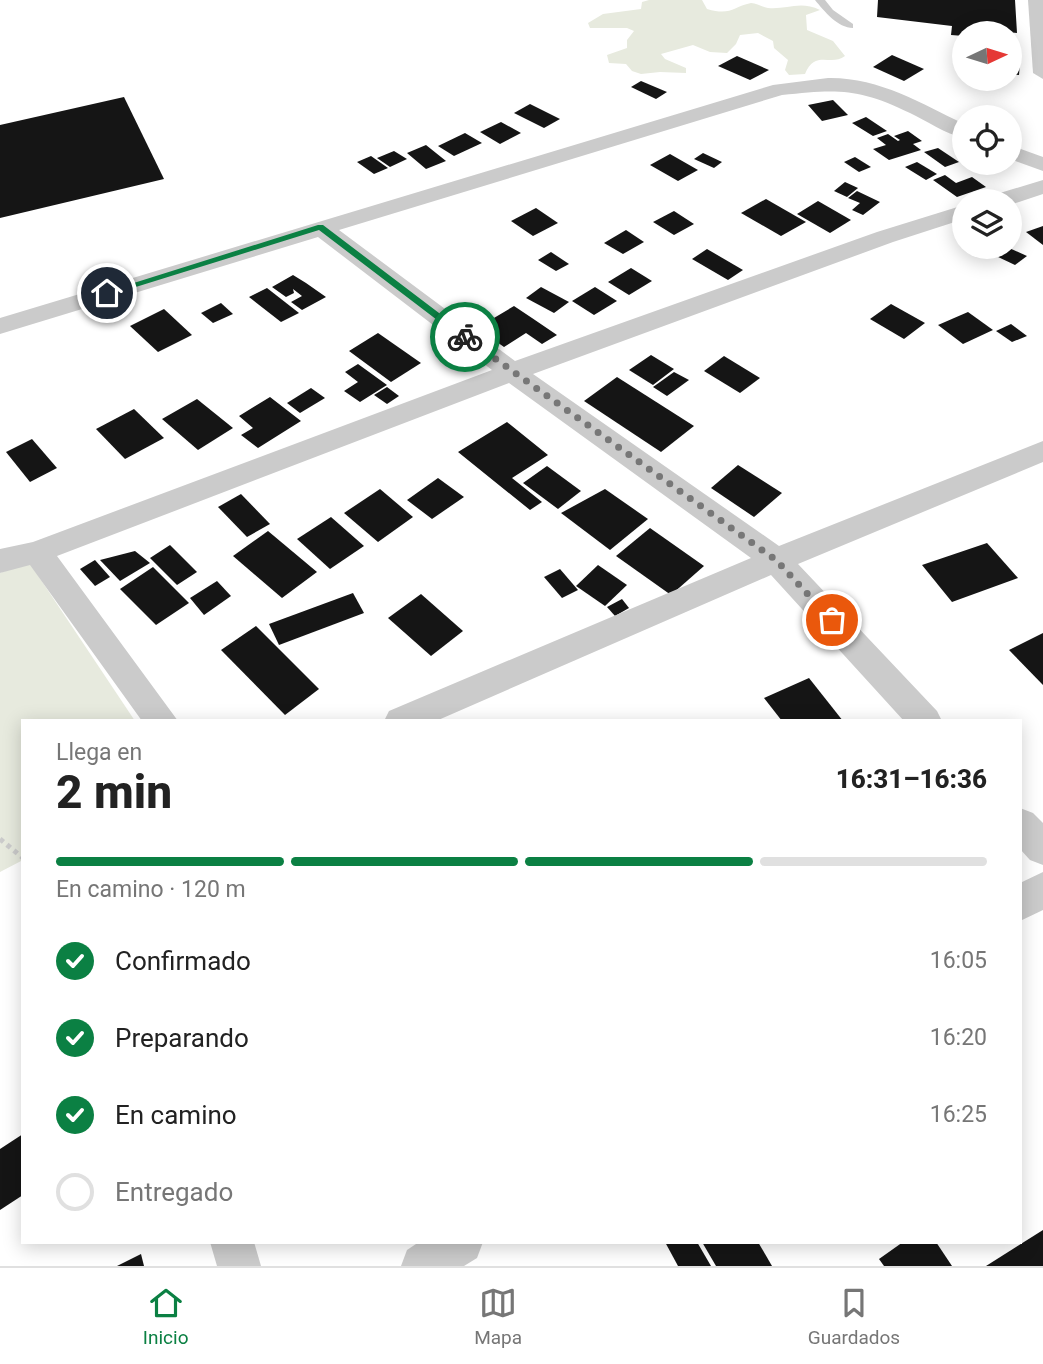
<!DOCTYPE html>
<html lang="es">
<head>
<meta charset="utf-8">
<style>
  body { margin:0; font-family:Roboto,sans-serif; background:#f6f6f6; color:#222; height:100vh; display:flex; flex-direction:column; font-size:26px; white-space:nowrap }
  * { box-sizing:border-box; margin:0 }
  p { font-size:23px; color:#767676 }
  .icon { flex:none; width:38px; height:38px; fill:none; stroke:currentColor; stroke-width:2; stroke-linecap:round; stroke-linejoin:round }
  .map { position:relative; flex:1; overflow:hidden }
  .side { position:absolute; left:21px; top:719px; width:1001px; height:525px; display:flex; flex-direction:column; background:#fff; border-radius:0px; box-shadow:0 4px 18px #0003 }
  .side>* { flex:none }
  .needle { width:46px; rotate:86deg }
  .controls { position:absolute; left:952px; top:21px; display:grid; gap:14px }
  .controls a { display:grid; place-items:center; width:70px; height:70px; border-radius:50%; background:#fff; box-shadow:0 4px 18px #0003; font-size:35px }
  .pin { position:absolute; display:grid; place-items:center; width:60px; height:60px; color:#fff; margin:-30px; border:4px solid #fff; border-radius:50%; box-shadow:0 2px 7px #0007 }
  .courier { position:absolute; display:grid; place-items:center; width:70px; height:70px; margin:-35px; border:5px solid #0b8043; border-radius:50%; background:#fff; color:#222; box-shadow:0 2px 9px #0007 }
  .overview em { font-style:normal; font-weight:800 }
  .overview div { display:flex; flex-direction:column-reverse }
  .overview { display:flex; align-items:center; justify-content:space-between; height:119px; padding:0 35px }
  h1 { font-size:46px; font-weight:800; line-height:52px }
  .bar { display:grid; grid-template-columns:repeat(4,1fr); gap:10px 7px; align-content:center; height:84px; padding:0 35px }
  .bar i { height:9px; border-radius:5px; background:#e0e0e0 }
  .bar .active { background:#0b8043 }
  .bar p { grid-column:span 4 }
  ol { padding:0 35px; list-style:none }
  li { display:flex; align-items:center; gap:21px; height:77px }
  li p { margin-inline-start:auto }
  li .icon { padding:7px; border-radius:50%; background:#0b8043; color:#fff; stroke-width:4 }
  li:last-child { color:#767676 }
  li i { width:38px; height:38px; border:4px solid #e0e0e0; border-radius:50% }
  .tab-bar { display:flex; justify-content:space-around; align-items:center; height:98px; border-top:2px solid #e0e0e0; background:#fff; font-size:19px; color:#767676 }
  .tab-bar a { display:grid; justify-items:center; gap:4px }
  .tab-bar .active { color:#0b8043 }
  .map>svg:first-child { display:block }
</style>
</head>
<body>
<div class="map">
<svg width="1043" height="1266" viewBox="0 0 1043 1266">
  <rect width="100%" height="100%" fill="#fff"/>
  <!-- green -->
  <g fill="#e7eade">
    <path d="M649,0H702L707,9C731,16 732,7 751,3C757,3 762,7 768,8C786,10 800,0 820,10L806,15L807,30L833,41L845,56C831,67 815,49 805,74L789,75L785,70L788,60L774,48L773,41L758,33L740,35L736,44L727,53L710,52L693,45L661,54L665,59L686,68V73L660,72L641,74L632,71L626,64L609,63L607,55L627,48V40L634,31L627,28H590L588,23L603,14L641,9L642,2Z"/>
    <polygon points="29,562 135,721 23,721 23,860 0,872 0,573"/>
  </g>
  <!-- building -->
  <g fill="#151515">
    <polygon points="878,0 1015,0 1017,33 979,29 978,33 964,33 964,36 951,35 952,26 877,17"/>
    <polygon points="892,55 924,69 904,81 873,67"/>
    <polygon points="1010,55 1017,56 1016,62 1020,62 1019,75 1010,74"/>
    <polygon points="737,56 769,70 750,80 718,66"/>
    <polygon points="641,81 667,92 656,99 631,87"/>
    <polygon points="124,97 164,179 0,218 0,125"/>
    <polygon points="833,100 848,115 822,121 808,105"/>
    <polygon points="530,104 560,119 544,128 514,113"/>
    <polygon points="866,117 887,131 873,136 852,123"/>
    <polygon points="501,122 521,133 500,144 480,132"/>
    <polygon points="908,131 922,141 913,144 921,150 889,160 873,149 886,145 877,138 888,134 898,141 900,140 894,136"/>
    <polygon points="465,133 482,143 454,156 438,146"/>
    <polygon points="426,145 446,161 426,169 407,153"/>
    <polygon points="938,148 959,162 945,167 924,152"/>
    <polygon points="394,151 407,159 390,167 377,158"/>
    <polygon points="703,153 722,162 714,168 694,159"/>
    <polygon points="670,154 698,170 678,181 650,165"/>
    <polygon points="371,156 388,168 374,174 357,162"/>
    <polygon points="855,157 871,167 859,172 844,162"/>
    <polygon points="917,162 937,174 926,180 905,167"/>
    <polygon points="945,175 956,183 972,177 986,187 957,197 933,180"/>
    <polygon points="845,182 858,188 847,197 834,191"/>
    <polygon points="857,191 880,202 863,215 852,210 860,203 848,198"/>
    <polygon points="766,199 806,222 781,236 741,213"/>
    <polygon points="818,201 851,220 830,233 797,214"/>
    <polygon points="536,208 558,223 533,236 511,221"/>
    <polygon points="674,211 694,224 674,235 653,222"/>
    <polygon points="1043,226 1043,245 1026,232"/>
    <polygon points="626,230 644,242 623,254 604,243"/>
    <polygon points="977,247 1007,247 1027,256 1015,265"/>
    <polygon points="707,249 743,270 728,280 692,259"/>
    <polygon points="551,252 569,264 556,271 538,260"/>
    <polygon points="631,268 652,281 629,295 608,282"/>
    <polygon points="293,275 306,283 326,297 302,310 291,302 302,296 293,289 294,293 286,297 272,287"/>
    <polygon points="541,287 569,302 554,313 526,298"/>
    <polygon points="595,287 617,301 594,315 572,301"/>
    <polygon points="267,288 299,313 281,322 249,297"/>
    <polygon points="221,303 233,314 213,323 201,313"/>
    <polygon points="891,304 925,323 904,339 870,319"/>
    <polygon points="514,306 532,318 557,335 542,344 526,333 504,347 477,328"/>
    <polygon points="164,309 192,335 158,352 130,326"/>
    <polygon points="968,312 993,330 963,344 938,325"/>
    <polygon points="1011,324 1027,336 1012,342 996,331"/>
    <polygon points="378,333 421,363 391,382 349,351"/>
    <polygon points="651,355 674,369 653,385 629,370"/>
    <polygon points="724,356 760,378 740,393 704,371"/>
    <polygon points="358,364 387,385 360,402 344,391 358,382 345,372"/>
    <polygon points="674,372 689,380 667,396 653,387"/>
    <polygon points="617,377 694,426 661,452 584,401"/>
    <polygon points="387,387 399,396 387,404 374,395"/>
    <polygon points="311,388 325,398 300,413 287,403"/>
    <polygon points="270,397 301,421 258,448 241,435 253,428 239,416"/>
    <polygon points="197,399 233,428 198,450 162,419"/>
    <polygon points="134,409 164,438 125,459 96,429"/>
    <polygon points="507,422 548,455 512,478 542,502 530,510 458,452"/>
    <polygon points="32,439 57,468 30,482 6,452"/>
    <polygon points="738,465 782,493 754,517 711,488"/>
    <polygon points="547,466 581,491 558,509 523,483"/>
    <polygon points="438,478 464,497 432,519 407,500"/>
    <polygon points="380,489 413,517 378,542 344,513"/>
    <polygon points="605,489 648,519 610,550 561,513"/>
    <polygon points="241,494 270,524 247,537 218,507"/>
    <polygon points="331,517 364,546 330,569 297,539"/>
    <polygon points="650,528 704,566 671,595 616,556"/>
    <polygon points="268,531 317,572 282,598 233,556"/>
    <polygon points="987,543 1018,578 952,602 922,565"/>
    <polygon points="170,545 197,572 177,585 150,558"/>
    <polygon points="135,551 150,563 120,581 100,560"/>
    <polygon points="95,560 110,577 95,586 80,569"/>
    <polygon points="598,565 627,585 605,606 576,586"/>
    <polygon points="153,567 189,603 156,625 120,589"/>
    <polygon points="560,569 578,590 562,598 544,577"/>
    <polygon points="217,581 231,596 204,615 190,598"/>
    <polygon points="353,593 364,613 279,645 269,624"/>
    <polygon points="421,594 463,631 431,656 388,618"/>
    <polygon points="622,599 629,608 615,616 607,607"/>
    <polygon points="256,626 319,689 285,715 221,650"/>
    <polygon points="1043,633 1043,685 1009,650"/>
    <polygon points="809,678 843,721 782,721 764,698"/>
    <polygon points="23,1134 23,1195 0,1210 0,1149"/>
    <polygon points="1043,1230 1043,1266 986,1266"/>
    <polygon points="665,1242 697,1242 711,1266 678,1266"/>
    <polygon points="702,1242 758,1242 772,1266 716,1266"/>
    <polygon points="903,1242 936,1242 952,1266 884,1266 879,1259"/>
    <polygon points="141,1254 144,1266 117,1266"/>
  </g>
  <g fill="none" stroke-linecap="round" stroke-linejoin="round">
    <!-- path -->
    <polyline stroke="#cbcbcb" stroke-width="5" stroke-dasharray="4.5 4.5" stroke-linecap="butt" points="0,839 23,858"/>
    <!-- service -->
    <path fill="#cbcbcb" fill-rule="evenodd" d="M815,0H825L833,10L853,24V28C838,28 824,11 815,0Z"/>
    <!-- minor -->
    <g fill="#cbcbcb" fill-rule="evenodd">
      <polygon points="1028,0 1043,0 1043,79 1033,73"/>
      <path d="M828,78C878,77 921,103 964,124V138C945,134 927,121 910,113C859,88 837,89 782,95L339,230L515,361L877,232L964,205V219L893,242L533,374L779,546L1043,441V462L798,564L937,711L942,721H904L771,575L436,721H384L389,711L751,558L509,383L57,556L178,721H142L30,565L0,573V549L33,542L492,370L318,237L0,334V318L773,85Z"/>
      <polygon points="1010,145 1043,157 1043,171 1010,159"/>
      <polygon points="1043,180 1043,194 1010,205 1010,201 987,201 990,196"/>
      <polygon points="1020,808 1033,813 1043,823 1043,865 1030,860 1020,849"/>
      <polygon points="1043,872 1043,910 1020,921 1020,883"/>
      <polygon points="210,1242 254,1242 261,1266 217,1266"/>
      <polygon points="419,1242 483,1242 477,1258 464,1266 401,1266 407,1250"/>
    </g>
  </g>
  <!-- route -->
  <polygon fill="#0b8043" points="318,225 323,225 468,335 468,339 462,339 319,230 110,295 102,293"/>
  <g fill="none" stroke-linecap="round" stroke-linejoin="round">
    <!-- done -->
    <polyline stroke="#777" stroke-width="7" stroke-dasharray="0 12.6" points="465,337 776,560 832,620"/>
  </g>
</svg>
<div class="controls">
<a><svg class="needle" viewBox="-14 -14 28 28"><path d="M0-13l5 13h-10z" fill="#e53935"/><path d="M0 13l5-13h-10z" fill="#767676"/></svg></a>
<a><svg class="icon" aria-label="locate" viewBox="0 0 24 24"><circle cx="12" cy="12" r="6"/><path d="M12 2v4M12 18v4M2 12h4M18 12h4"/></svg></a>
<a><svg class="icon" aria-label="layers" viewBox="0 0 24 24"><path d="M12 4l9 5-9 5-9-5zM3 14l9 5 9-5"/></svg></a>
</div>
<div class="pin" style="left:832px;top:620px;background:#ea580c"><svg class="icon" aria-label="bag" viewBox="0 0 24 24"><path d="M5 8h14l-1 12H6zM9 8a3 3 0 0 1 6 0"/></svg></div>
<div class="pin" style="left:107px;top:293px;background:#1f2937"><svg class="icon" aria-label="home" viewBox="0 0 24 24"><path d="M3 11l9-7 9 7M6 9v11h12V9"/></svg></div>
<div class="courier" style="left:465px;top:337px"><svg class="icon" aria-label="bike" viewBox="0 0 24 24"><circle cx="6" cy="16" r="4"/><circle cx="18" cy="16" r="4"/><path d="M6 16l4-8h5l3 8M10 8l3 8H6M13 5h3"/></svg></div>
<section class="side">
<div class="overview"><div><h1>2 min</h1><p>Llega en</p></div><em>16:31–16:36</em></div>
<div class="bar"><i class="active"></i><i class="active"></i><i class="active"></i><i></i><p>En camino · 120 m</p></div>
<ol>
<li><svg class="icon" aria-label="check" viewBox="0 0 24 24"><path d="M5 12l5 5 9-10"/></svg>Confirmado<p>16:05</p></li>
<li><svg class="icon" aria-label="check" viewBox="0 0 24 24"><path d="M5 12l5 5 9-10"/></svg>Preparando<p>16:20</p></li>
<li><svg class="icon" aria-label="check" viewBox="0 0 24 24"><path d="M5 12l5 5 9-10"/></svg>En camino<p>16:25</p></li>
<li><i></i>Entregado</li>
</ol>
</section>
</div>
<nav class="tab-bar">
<a class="active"><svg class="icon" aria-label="home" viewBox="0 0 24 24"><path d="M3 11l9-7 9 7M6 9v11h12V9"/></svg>Inicio</a>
<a><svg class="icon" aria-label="map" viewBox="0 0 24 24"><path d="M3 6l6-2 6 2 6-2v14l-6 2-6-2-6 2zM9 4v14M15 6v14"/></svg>Mapa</a>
<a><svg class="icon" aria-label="saved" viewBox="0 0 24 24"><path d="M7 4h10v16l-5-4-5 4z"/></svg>Guardados</a>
</nav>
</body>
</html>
